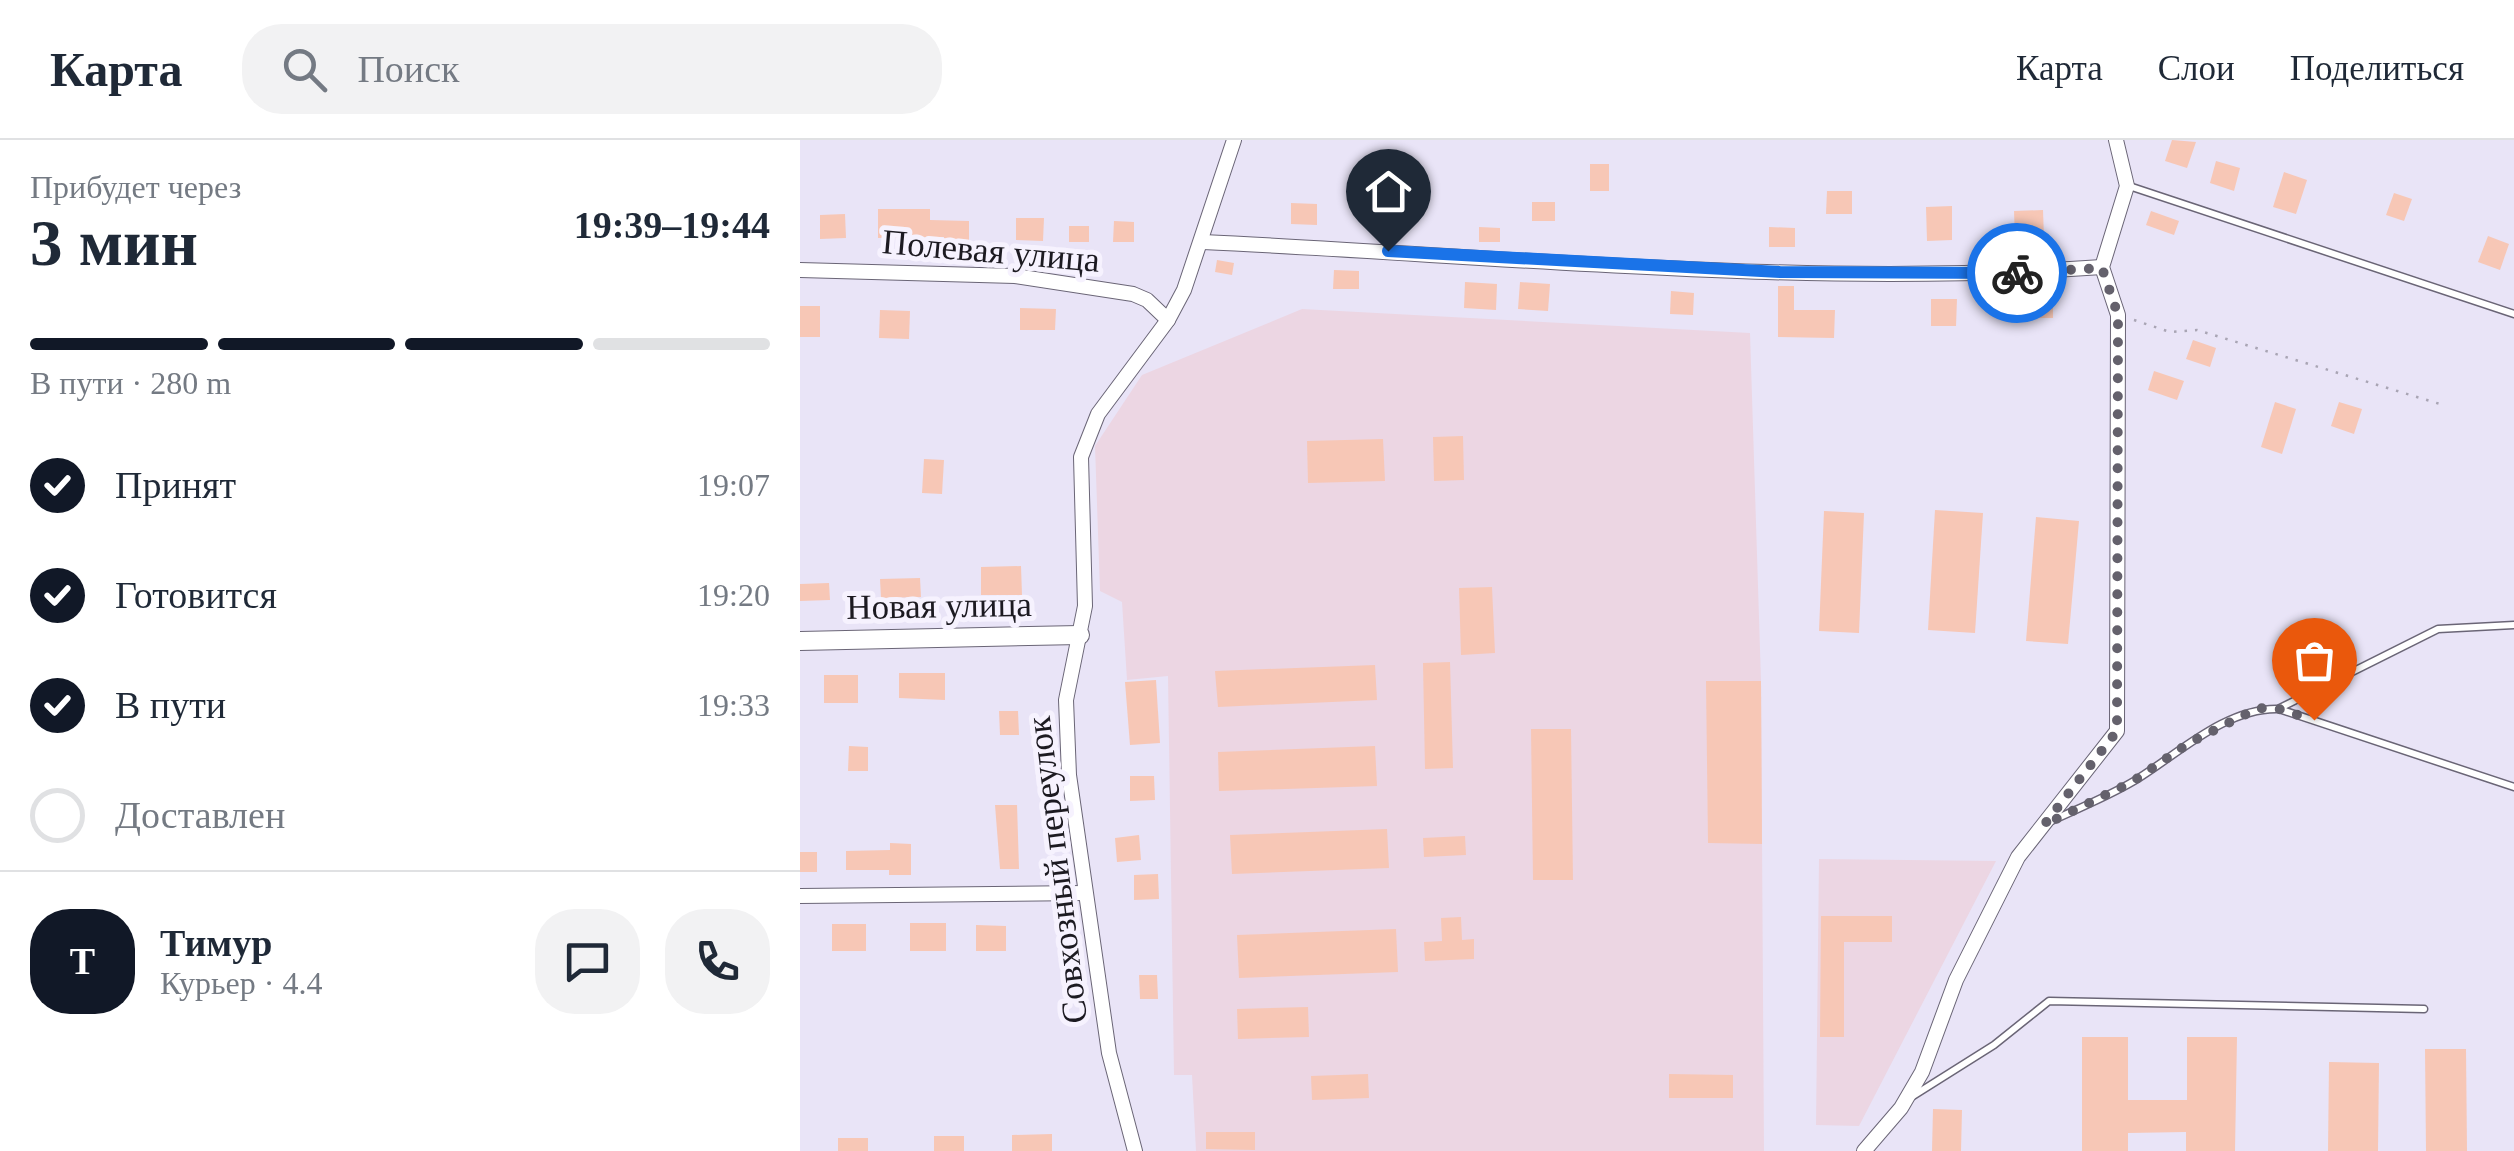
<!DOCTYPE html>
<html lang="ru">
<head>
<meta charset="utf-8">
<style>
  body { margin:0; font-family:Georgia,serif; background:#f2f2f3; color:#1f2937; height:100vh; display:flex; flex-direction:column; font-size:38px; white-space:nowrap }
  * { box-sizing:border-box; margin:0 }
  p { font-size:32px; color:#747a83 }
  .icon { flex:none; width:55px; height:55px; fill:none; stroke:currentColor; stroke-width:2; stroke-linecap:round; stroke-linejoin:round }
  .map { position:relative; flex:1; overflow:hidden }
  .side { display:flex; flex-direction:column; background:#fff; width:800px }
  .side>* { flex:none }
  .pin { position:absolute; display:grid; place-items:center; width:85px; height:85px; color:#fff; margin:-102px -42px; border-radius:50% 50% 50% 0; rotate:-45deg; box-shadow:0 0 10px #0007 }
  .pin .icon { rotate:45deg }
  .courier { position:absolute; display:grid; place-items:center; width:100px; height:100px; margin:-50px; border:8px solid #1a73e8; border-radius:50%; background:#fff; color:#222; box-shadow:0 2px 12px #0007 }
  .overview em { font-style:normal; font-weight:700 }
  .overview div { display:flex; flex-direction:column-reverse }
  .overview { display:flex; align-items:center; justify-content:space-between; height:170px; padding:0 30px }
  h1 { font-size:65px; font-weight:700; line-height:75px }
  .bar { display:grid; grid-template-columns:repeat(4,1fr); gap:15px 10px; align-content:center; height:120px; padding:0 30px }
  .bar i { height:12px; border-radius:8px; background:#e0e1e3 }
  .bar .active { background:#111827 }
  .bar p { grid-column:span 4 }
  .line { display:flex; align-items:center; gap:25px; padding:0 30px; border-top:2px solid #e0e1e3 }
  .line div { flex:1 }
  .round { display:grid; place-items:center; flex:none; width:105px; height:105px; border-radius:40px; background:#f2f2f3 }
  ol { padding:0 30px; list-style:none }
  li { display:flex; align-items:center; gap:30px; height:110px }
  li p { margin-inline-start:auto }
  li .icon { padding:10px; border-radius:50%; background:#111827; color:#fff; stroke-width:4 }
  li:last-child { color:#747a83 }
  li i { width:55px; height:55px; border:5px solid #e0e1e3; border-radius:50% }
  header { display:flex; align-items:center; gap:60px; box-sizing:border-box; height:140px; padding:0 50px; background:#fff; border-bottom:2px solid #e0e1e3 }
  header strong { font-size:48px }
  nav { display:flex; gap:55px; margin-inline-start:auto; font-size:35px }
  .search { width:700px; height:90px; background:#f2f2f3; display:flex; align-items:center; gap:25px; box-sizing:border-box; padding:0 35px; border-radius:40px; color:#747a83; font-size:38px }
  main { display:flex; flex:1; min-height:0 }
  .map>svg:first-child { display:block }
</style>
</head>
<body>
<header>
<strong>Карта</strong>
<div class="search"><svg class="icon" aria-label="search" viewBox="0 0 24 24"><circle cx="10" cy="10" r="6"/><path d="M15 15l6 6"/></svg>Поиск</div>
<nav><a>Карта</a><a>Слои</a><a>Поделиться</a></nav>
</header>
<main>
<section class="side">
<div class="overview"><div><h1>3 мин</h1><p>Прибудет через</p></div><em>19:39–19:44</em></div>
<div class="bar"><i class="active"></i><i class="active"></i><i class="active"></i><i></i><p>В пути · 280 m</p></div>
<ol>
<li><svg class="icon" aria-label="check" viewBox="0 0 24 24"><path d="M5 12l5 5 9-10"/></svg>Принят<p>19:07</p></li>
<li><svg class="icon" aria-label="check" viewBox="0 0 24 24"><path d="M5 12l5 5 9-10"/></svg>Готовится<p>19:20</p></li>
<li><svg class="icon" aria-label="check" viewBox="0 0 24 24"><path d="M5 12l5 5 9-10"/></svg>В пути<p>19:33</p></li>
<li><i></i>Доставлен</li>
</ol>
<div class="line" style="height:180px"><b class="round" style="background:#111827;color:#fff">Т</b><div><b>Тимур</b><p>Курьер · 4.4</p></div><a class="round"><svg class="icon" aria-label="chat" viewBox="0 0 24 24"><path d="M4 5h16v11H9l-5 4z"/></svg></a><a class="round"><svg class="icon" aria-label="phone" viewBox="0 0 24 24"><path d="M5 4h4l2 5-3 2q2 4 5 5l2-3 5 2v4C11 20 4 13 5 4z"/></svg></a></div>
</section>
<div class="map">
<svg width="1714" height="1011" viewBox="0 0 1714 1011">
  <rect width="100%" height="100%" fill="#e9e4f7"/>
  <!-- industrial -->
  <g fill="#ecd6e3">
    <polygon points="502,169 950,193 961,541 964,1011 396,1011 392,935 374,935 368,536 327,540 322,462 300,451 295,306 342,235"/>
    <polygon points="1019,719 1196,721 1059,986 1016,985"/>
  </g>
  <!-- building -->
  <g fill="#f7c7b6">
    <polygon points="1372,0 1396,2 1387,28 1365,21"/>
    <polygon points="1416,21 1440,28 1434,51 1410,43"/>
    <rect x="790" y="24" width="19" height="27"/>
    <polygon points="1484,32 1507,40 1496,74 1473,67"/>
    <polygon points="1027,51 1052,51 1052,74 1026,74"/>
    <polygon points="1594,53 1612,59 1604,81 1586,75"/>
    <rect x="732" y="62" width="23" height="19"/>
    <polygon points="491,63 517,64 517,85 491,84"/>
    <rect x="575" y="64" width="24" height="22"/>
    <polygon points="1152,66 1152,100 1127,101 1126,67"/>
    <polygon points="78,69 130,69 130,80 169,81 169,102 144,101 144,97 78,98"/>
    <polygon points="1243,70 1244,98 1215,99 1214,71"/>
    <polygon points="1351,71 1379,81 1374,95 1346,85"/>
    <polygon points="45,74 46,98 20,99 20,75"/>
    <polygon points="216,78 244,78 243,101 216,100"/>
    <polygon points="314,81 334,82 334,102 313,102"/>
    <rect x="269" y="86" width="20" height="16"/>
    <polygon points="679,87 700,88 700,102 679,102"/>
    <polygon points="969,87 995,88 995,107 969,107"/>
    <polygon points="1688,96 1709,104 1700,130 1678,122"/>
    <polygon points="417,120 434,123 432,135 415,132"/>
    <polygon points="534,130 559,131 559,149 533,149"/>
    <polygon points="665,142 697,144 696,170 664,168"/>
    <polygon points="720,142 750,144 748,171 718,169"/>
    <polygon points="978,146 994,146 994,170 1035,170 1034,198 978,197"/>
    <polygon points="871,151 894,153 893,175 870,174"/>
    <polygon points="1131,159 1157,159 1156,186 1131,186"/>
    <polygon points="1227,160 1253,160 1253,178 1228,178"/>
    <rect x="0" y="166" width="20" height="31"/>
    <polygon points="220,168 256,169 255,190 220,190"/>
    <polygon points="80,170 110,171 109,199 79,198"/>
    <polygon points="1393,200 1416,208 1410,227 1386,219"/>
    <polygon points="1354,231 1384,241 1377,260 1348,250"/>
    <polygon points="1475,262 1496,269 1482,314 1461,307"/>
    <polygon points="1539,262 1562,269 1554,294 1531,286"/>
    <polygon points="663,296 664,340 634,341 633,297"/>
    <polygon points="583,299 585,341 508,343 507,301"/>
    <polygon points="124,319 144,320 142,354 122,353"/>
    <polygon points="1135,370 1183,373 1175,493 1128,490"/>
    <polygon points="1024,371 1064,373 1059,493 1019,491"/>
    <polygon points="1236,377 1279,381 1268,504 1226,501"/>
    <polygon points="221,426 222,455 181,455 181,427"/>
    <polygon points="120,438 121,457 81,458 80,439"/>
    <polygon points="29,443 30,460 0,461 0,444"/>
    <polygon points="692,447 695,513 661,515 659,448"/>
    <polygon points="650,522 653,628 625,629 623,523"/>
    <polygon points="575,525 577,560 418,567 415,531"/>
    <polygon points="99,533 145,533 145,560 99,558"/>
    <rect x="24" y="535" width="34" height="28"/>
    <polygon points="356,540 360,603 330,605 325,542"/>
    <polygon points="906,541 961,541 962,704 908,703"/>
    <polygon points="199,571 218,571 219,595 200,595"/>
    <polygon points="731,589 771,589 773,740 733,740"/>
    <polygon points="49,606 68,607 68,631 48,631"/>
    <polygon points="575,606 577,646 419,651 418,612"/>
    <polygon points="330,636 354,636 355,660 330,661"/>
    <polygon points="195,665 217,665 219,729 200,729"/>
    <polygon points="587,689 589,728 432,734 430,695"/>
    <polygon points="339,695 341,720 317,722 315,698"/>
    <polygon points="665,696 666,715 624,717 623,698"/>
    <polygon points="90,703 111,704 111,735 89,735 89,730 46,730 46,711 90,710"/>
    <rect x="0" y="712" width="17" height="20"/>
    <polygon points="358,734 359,759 334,760 334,735"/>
    <polygon points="1021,776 1092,776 1092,802 1044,802 1044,897 1020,897"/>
    <polygon points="661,777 662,800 674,799 674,819 625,821 624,802 642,801 641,778"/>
    <rect x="110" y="783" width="36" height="28"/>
    <rect x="32" y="784" width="34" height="27"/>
    <polygon points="176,785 206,786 206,811 176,811"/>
    <polygon points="596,789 598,832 439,838 437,795"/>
    <polygon points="339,835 357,835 358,859 340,859"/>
    <polygon points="508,867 509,897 438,899 437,869"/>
    <polygon points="1282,897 1328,897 1328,960 1387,960 1387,897 1437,897 1435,1011 1386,1011 1386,992 1328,993 1328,1011 1282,1011"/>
    <polygon points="1625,909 1666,909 1667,1011 1626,1011"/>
    <polygon points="1529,922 1579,923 1578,1011 1528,1011"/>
    <polygon points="568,934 569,958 512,960 511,936"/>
    <polygon points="869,934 933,935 933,958 869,958"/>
    <polygon points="1133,969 1162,970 1161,1011 1132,1011"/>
    <polygon points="406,992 455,992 455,1010 406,1009"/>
    <polygon points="252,994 252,1011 212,1011 212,995"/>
    <rect x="134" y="996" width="30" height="15"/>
    <rect x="38" y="998" width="30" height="13"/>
  </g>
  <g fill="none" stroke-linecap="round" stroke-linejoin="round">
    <defs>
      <g id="service">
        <polyline points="1329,46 1714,174"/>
        <polyline points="1480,568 1638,489 1714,485"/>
        <path d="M1249,682C1277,669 1307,657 1334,641C1377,615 1426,567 1479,569L1714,647"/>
        <polyline points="1113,956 1194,905 1249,861 1624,869"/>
      </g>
      <g id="minor">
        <path d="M403,102C702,116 1004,148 1302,127"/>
        <polyline points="0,130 215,136 333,154 347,160 368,180"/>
        <polyline points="0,756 285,753"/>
        <polyline points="335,1011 309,913 269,635 266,560 285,466 281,317 298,274 368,180 384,150 434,0"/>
        <polyline points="1064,1011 1101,968 1122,932 1156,840 1218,717 1317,591 1318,175 1302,127 1327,46 1316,0"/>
      </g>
      <polyline id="tertiary" points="0,501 280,495"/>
    </defs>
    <!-- service casing -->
    <use href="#service" stroke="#6a6576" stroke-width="9"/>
    <!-- minor casing -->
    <use href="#minor" stroke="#6a6576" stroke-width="16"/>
    <!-- tertiary casing -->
    <use href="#tertiary" stroke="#6a6576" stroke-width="20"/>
    <!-- path -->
    <polyline stroke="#a9a5b4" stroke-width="2.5" stroke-dasharray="2.5 8" stroke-linecap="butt" points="1334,180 1370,192 1397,190 1640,264"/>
    <!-- service -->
    <use href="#service" stroke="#fff" stroke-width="6"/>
    <!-- minor -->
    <use href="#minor" stroke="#fff" stroke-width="14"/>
    <!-- tertiary -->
    <use href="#tertiary" stroke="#fff" stroke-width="18"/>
  </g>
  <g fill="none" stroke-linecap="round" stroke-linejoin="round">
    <!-- done -->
    <polyline stroke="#64616c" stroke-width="10" stroke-dasharray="0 18" points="1217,133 1302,128 1318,175 1317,591 1244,685 1332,642 1389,603 1458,568 1479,569 1514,580"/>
    <!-- route -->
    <polyline stroke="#1a73e8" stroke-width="12" points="588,111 980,132 1217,133"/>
  </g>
  <g text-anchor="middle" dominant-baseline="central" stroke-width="10" stroke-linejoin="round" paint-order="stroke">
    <!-- street labels -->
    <g font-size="35" fill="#1c1a21" stroke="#f6f2fe">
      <text transform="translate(191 111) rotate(5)">Полевая улица</text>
      <text transform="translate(139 466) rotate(-1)">Новая улица</text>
      <text transform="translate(257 730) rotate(-97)">Совхозный переулок</text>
    </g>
  </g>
</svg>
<div class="pin" style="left:1514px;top:580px;background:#ea580c"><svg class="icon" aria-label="bag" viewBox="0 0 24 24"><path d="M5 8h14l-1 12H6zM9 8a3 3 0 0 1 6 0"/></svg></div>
<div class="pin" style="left:588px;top:111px;background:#1f2937"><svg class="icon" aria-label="home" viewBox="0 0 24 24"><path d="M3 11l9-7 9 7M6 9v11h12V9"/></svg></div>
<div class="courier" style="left:1217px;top:133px"><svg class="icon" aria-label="bike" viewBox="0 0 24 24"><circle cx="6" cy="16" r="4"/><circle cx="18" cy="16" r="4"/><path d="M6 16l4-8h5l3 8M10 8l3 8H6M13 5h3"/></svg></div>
</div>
</main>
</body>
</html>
